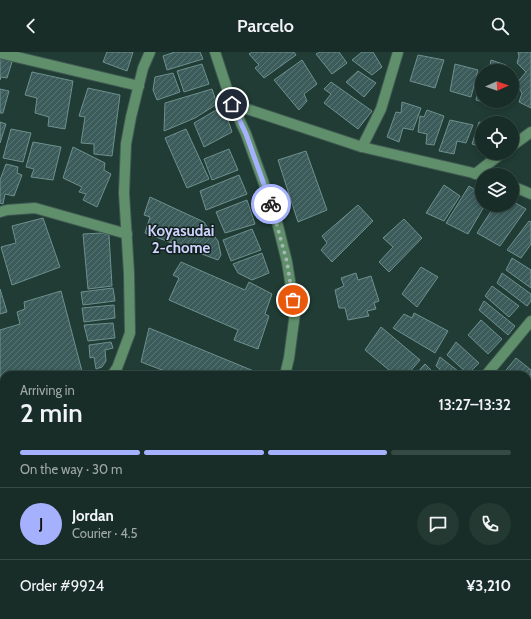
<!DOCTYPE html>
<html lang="en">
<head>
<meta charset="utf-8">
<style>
  body { margin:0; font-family:Cabin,sans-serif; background:#253933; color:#f1f3f6; height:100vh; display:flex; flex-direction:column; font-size:15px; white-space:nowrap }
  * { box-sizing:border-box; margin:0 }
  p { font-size:13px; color:#9fa8a7 }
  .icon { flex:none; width:22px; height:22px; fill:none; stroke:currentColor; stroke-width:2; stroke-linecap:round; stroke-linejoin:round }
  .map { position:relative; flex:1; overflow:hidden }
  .side { position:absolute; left:0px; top:319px; width:531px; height:248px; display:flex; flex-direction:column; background:#182d27; border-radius:12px 12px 0 0; box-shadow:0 2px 6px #0003,0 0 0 1px #364944 }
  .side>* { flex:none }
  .needle { width:26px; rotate:88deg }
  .fabs { position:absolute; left:475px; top:12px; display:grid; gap:8px }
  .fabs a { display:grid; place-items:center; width:44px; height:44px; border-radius:50%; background:#182d27; box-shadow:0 2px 6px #0003,0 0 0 1px #364944; font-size:20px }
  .pin { position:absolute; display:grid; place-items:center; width:34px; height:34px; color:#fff; margin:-17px; border:2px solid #fff; border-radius:50%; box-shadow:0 1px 4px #0007 }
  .courier { position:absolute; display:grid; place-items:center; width:40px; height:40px; margin:-20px; border:3px solid #a5b1fc; border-radius:50%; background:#fff; color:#222; box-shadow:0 1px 5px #0007 }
  .summary em { font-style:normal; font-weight:600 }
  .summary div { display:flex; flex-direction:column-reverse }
  .summary { display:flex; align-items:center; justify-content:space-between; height:68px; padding:0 20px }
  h1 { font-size:26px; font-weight:600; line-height:30px }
  .bar { display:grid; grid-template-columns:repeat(4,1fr); gap:6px 4px; align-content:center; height:48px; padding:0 20px }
  .bar i { height:5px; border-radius:3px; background:#364944 }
  .bar .on { background:#a5b1fc }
  .bar p { grid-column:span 4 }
  .line { display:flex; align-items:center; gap:10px; padding:0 20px; border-top:1px solid #364944 }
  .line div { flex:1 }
  .round { display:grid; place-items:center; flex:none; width:42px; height:42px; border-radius:21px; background:#253933 }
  header { display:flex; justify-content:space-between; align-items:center; height:52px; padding:0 20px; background:#182d27; font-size:18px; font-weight:600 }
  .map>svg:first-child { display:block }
</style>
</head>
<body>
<header><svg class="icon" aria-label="back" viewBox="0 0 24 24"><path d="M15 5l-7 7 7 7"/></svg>Parcelo<svg class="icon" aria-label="search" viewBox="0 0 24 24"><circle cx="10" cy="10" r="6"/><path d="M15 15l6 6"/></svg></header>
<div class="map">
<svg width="531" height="567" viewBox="0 0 531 567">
  <defs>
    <pattern id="building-hatch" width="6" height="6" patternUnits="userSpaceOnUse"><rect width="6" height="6" fill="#3b5c5b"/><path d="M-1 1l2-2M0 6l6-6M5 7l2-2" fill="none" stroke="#577473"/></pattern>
  </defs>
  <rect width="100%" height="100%" fill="#203c34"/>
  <!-- building -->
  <g fill="url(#building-hatch)" stroke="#6e908e">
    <polygon points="107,0 133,0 127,19 103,10"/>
    <polygon points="175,0 200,0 203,7 167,18 163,4"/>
    <polygon points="252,0 294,0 296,3 264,26 255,16 259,13 249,2"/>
    <polygon points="320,0 339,0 347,11 332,22 316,2"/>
    <polygon points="362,0 373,0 382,15 372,23 352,8"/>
    <polygon points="518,0 531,0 531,56 519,50 522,41 516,32 526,20 517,11 519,4"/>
    <polygon points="418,3 444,8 435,36 410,29"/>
    <polygon points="0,5 12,10 7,26 1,25 0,28"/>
    <polygon points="302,8 317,32 304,42 307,49 299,58 274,28"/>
    <polygon points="491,8 506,13 505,19 489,19"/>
    <polygon points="202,12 209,32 184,40 177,19"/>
    <polygon points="455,12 478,18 471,45 450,39"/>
    <polygon points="358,19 376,31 364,45 346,30"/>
    <polygon points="32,20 73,29 65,77 48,74 49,65 35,61 37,46 25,43"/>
    <polygon points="173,21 180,40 157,48 153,38 155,25"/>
    <polygon points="481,28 482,49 499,49 497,54 476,48"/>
    <polygon points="331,30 372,59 358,77 324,51 331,42 324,37"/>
    <polygon points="88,36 120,43 112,104 94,102 94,92 81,91 85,65 79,64"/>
    <polygon points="0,37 9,39 3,61 0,61"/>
    <polygon points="212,37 217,52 195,66 164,79 165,51"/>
    <polygon points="402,50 421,56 413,78 403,76 399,90 387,85 396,60 401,61"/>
    <polygon points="223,54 232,80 204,95 194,71"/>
    <polygon points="427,58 444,64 434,93 426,92 427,82 418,80 420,64 424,65"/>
    <polygon points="450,68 473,73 466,91 457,89 454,102 439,99"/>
    <polygon points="0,70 6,72 0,91"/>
    <polygon points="479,70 484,71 482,71 482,95 472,92"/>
    <polygon points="11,77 31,81 23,110 3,106"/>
    <polygon points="186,77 209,127 187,136 165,86"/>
    <polygon points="33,90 61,95 53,128 31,125 34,117 26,115"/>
    <polygon points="73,95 105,111 104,118 111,122 97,155 83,148 86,142 79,140 82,135 63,126"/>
    <polygon points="229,97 238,118 212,128 204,107"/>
    <polygon points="306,99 327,158 298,170 278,108"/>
    <polygon points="6,112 18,115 17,121 22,123 14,144 5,142 3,152 0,151 0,128"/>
    <polygon points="239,123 247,142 206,158 200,139"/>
    <polygon points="444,133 460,144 444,169 426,161"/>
    <polygon points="469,134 482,142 482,153 485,153 468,182 446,171"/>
    <polygon points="150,145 204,170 208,176 218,189 221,203 218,208 145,181 150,165 144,163"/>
    <polygon points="247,148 255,172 225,181 216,160"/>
    <polygon points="512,149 526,157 500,194 477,181 495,153 512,153"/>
    <polygon points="358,153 373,169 332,210 321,198 327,191 322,184"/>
    <polygon points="43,166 60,215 12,233 1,195 16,191 12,174"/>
    <polygon points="404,167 422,186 389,220 379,210 393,195 383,186"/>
    <polygon points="529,169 531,170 531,192 521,206 507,198"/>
    <polygon points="252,177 261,198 231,209 223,188"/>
    <polygon points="102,181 109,183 112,234 88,237 83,182"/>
    <polygon points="262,201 269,221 252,228 238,221 233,212"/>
    <polygon points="512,206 531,218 531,236 506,218"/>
    <polygon points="181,210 245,238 249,230 272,242 265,262 269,264 258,297 234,288 238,278 169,248 179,226 173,223"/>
    <polygon points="421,215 438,225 417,255 402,242"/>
    <polygon points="356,221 358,228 371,224 379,249 374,251 376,257 367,259 369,264 348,268 345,256 339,256 335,238 344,234 341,226"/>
    <polygon points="502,221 531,242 531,249 527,254 497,231"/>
    <polygon points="492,234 519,254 509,265 485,244"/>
    <polygon points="113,236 115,249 83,253 81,240"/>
    <polygon points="0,237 7,260 0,262"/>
    <polygon points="61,239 83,323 4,323 4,335 0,324 0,278 20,272 17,260 25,257 24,250"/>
    <polygon points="484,249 515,274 508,283 479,258"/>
    <polygon points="114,253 115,266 84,270 82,256"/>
    <polygon points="414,261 448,279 435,301 393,276 404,262 412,266"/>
    <polygon points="481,268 502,287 488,302 468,283"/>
    <polygon points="113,271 115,286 88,289 84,273"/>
    <polygon points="381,275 420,308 407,323 395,323 365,298"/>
    <polygon points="149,276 261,322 260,323 175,323 141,310"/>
    <polygon points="111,290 113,296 105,298 106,309 102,315 96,317 94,305 90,306 89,293"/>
    <polygon points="456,290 479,311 468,322 447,303"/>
    <polygon points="440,305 463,323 446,323 436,314"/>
    <polygon points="516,306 531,318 531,354 529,355 527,353 527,323 502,323"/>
    <polygon points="425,312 436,323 415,323"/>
    <polygon points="531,387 531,411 527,407 527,391"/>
    <polygon points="531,474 531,518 527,516 527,481"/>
    <polygon points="0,555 4,560 4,563 6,563 10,567 0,567"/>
    <polygon points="304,563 365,563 367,565 366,567 310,567"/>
  </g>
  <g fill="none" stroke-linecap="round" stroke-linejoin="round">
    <defs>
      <g id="minor">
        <polyline points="215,0 232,52 246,82 275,162 287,210 295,261 289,306 285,323"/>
        <polyline points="0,1 139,34"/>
        <polyline points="232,52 362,95 482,123"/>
        <polyline points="512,94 531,80"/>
        <polyline points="362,95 381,57 398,0"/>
        <polyline points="475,122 502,101"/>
        <polyline points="512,134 531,142"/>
        <polyline points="0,160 7,158 35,156 127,182"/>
        <polyline points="112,323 117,316 130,281 129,221 124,141 126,92 131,65 143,16 150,0"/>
        <polyline points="486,323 531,269"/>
        <polyline points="0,393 4,391"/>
        <polyline points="527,431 531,433"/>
      </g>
      <g id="highway">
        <polyline points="0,432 4,436"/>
        <polyline points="0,476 4,480"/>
        <polyline points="87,563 91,567"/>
        <polyline points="131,563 135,567"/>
      </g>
    </defs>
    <!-- minor casing -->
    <use href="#minor" stroke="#405a53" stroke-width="12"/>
    <!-- highway casing -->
    <use href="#highway" stroke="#405a53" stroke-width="14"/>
    <!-- minor -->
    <use href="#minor" stroke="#60906b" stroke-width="10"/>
    <!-- highway -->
    <use href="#highway" stroke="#cdfbd6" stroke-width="12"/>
  </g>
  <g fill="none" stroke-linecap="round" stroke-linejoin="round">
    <!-- done -->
    <polyline stroke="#a3b7b0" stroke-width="4" stroke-dasharray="0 7.2" points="271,152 287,210 293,248"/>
    <!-- route -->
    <polyline stroke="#a5b1fc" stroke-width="5" points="232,52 246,82 271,152"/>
  </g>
  <g text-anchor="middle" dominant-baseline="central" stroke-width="3" stroke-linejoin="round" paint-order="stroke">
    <!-- neighbourhood labels -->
    <g font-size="15" font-weight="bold" fill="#cbd3fe" stroke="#14201c">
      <text x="181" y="179">Koyasudai<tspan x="181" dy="17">2-chome</tspan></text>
    </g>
  </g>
</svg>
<div class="fabs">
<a><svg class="needle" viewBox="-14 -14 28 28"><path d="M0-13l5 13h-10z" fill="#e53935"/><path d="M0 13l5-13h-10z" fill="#9fa8a7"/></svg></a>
<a><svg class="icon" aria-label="locate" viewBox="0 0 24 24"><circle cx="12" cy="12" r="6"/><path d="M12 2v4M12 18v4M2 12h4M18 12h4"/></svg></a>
<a><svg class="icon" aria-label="layers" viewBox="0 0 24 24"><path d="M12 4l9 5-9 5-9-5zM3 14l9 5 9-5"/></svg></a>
</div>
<div class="pin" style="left:293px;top:248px;background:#ea580c"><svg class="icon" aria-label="bag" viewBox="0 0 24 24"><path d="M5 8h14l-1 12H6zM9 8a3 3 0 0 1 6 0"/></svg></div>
<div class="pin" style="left:232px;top:52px;background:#1f2937"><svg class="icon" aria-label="home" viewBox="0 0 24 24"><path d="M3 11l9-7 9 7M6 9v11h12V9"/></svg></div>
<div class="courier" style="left:271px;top:152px"><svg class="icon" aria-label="bike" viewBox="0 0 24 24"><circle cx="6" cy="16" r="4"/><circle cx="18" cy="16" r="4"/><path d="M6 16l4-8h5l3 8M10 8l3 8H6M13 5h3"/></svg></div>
<section class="side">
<div class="summary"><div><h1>2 min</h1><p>Arriving in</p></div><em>13:27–13:32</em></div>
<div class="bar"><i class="on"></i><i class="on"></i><i class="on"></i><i></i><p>On the way · 30 m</p></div>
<div class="line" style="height:72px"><b class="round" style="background:#a5b1fc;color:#111">J</b><div><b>Jordan</b><p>Courier · 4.5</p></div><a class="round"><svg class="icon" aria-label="chat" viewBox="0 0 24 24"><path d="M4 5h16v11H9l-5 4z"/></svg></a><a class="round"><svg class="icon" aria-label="phone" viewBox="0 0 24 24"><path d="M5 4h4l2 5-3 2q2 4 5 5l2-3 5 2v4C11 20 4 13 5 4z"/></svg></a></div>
<div class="line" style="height:52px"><div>Order #9924</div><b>¥3,210</b></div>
</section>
</div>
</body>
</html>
